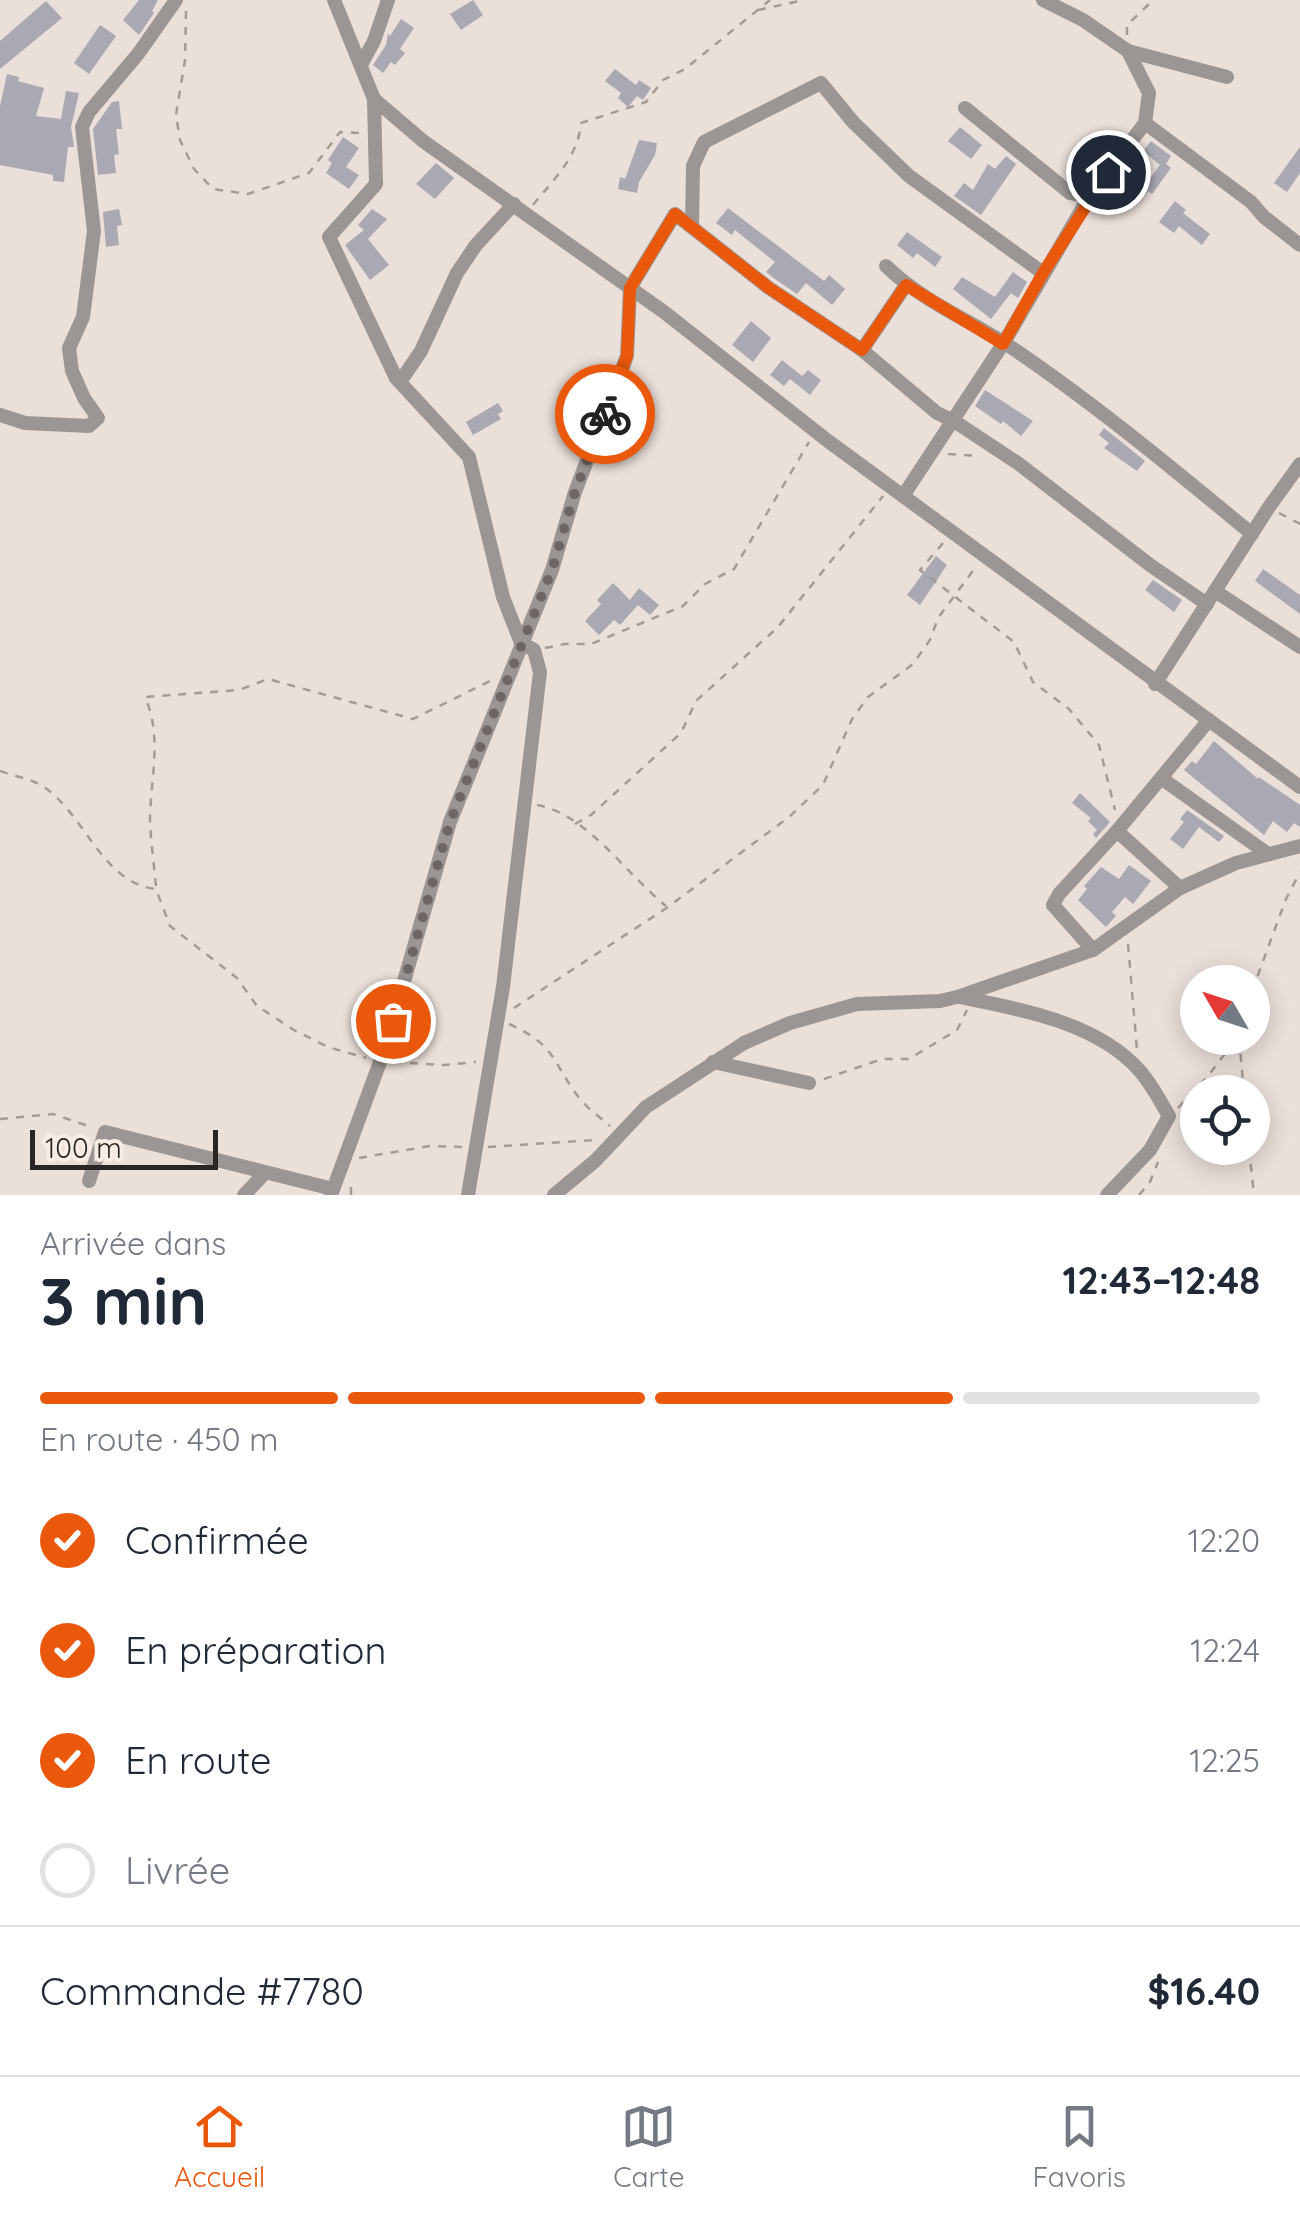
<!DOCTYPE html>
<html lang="fr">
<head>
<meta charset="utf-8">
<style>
  body { margin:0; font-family:Quicksand,sans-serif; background:#f2f2f3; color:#1f2937; height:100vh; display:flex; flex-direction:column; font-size:38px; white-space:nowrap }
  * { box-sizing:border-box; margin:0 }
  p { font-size:32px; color:#747a83 }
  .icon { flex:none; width:55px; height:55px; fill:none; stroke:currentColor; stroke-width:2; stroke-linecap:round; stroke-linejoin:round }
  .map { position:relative; height:1195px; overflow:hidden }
  .sheet { display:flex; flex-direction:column; background:#fff; flex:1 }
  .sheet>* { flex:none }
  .needle { width:65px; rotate:309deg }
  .buttons { position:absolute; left:1180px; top:965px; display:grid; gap:20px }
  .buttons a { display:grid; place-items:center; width:90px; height:90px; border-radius:50%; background:#fff; box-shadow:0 5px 25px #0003; font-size:50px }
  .scale { position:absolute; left:30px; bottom:25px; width:188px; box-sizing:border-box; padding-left:10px; border:5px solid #2a2523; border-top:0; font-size:28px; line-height:35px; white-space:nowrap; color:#2a2523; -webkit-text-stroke:8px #f9ece6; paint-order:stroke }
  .pin { position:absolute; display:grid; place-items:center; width:85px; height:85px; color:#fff; margin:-42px; border:5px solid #fff; border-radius:50%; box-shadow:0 2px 10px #0007 }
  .courier { position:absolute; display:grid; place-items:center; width:100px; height:100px; margin:-50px; border:8px solid #ea580c; border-radius:50%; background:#fff; color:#222; box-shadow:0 2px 12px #0007 }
  .summary em { font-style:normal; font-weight:700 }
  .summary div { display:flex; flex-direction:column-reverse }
  .summary { display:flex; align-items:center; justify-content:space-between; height:170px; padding:0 40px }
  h1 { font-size:65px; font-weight:700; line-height:75px }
  .bar { display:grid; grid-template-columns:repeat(4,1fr); gap:15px 10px; align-content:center; height:120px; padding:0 40px }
  .bar i { height:12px; border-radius:8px; background:#e0e1e3 }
  .bar .on { background:#ea580c }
  .bar p { grid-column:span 4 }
  .line { display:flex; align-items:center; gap:25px; padding:0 40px; border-top:2px solid #e0e1e3 }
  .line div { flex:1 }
  ol { padding:0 40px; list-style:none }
  li { display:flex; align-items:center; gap:30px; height:110px }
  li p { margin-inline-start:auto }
  li .icon { padding:10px; border-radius:50%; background:#ea580c; color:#fff; stroke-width:4 }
  li:last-child { color:#747a83 }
  li i { width:55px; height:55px; border:5px solid #e0e1e3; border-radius:50% }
  .dock { display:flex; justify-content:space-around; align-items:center; height:140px; border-top:2px solid #e0e1e3; background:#fff; font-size:28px; color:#747a83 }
  .dock a { display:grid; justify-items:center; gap:5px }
  .dock .on { color:#ea580c }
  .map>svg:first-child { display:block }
</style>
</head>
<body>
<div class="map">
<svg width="1300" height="1195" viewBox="0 0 1300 1195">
  <rect width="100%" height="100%" fill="#ebdfd9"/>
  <!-- building -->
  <g fill="#a9a8b3">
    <polygon points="139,0 158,0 152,11 154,13 139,35 123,20"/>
    <polygon points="473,0 483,15 461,30 450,14"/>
    <polygon points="46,1 62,18 0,69 0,41"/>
    <polygon points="401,19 414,28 400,49 405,53 395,65 391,62 383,73 373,65 386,45 388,34 390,36"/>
    <polygon points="100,25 116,36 89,74 74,63"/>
    <polygon points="615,69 636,85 639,80 651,88 643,100 637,96 628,107 618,98 621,93 605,81"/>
    <polygon points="7,74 19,77 18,81 44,88 36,116 61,119 66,91 79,93 71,127 74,147 68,147 64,182 53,181 53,175 0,165 0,106"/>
    <polygon points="119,101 122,129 116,129 119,154 114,155 116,173 98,175 93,129 112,102"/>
    <polygon points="960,127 982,145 971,159 948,141"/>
    <polygon points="343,137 359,148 346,167 359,175 349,189 326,173 332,163 328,160"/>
    <polygon points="639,140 657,143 655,155 639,182 637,193 618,189 620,177 625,179"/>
    <polygon points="1151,141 1171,156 1166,164 1171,168 1152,194 1148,191 1144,196 1124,184 1134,170 1148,181 1160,165 1143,151"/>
    <polygon points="1300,147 1300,173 1287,192 1274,183"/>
    <polygon points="1006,156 1016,164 981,215 954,196 964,183 973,190 988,164 995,169"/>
    <polygon points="436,163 454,178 435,199 416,184"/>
    <polygon points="1175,201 1186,210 1183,213 1210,234 1202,245 1179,226 1174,233 1159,222"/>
    <polygon points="728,208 824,281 829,275 845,289 832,305 806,283 797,294 775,279 766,272 775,262 735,230 732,235 716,223"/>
    <polygon points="119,209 122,225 117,226 119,245 106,247 103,212"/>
    <polygon points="372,209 387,219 368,239 389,265 370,280 345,245 364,230 358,225"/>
    <polygon points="907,232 942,257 935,267 917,253 913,258 897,245"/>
    <polygon points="1013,272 1027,282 1018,298 1011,293 991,319 953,289 962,277 995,297"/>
    <polygon points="751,321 771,338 753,362 732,345"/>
    <polygon points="782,360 802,376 808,370 821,380 810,395 790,379 784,386 770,375"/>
    <polygon points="985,390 1033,421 1021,436 1003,421 1001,424 975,406"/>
    <polygon points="498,403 503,411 498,414 501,419 473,435 466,422"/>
    <polygon points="1104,428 1145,461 1137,471 1104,448 1109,443 1099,435"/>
    <polygon points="936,556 947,565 920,605 907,595"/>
    <polygon points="1263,569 1300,595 1300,614 1255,581"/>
    <polygon points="1153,580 1182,600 1174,612 1145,590"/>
    <polygon points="613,583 630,600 639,588 659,605 650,615 638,605 620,625 614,620 599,635 585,621 601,604 597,600"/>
    <polygon points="1214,741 1258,779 1259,777 1300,805 1300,827 1294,823 1287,832 1273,821 1264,835 1184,770 1192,761 1196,764"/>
    <polygon points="1080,793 1110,822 1096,838 1093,834 1097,830 1088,821 1091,818 1072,803"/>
    <polygon points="1187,810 1224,836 1219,842 1199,827 1183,849 1170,839 1184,822 1180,819"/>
    <polygon points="1129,865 1151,881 1133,904 1125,897 1112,912 1116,916 1106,927 1078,900 1087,889 1084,886 1101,867 1119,879"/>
  </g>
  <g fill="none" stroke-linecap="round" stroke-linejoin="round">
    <!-- path -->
    <g stroke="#a49b96" stroke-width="2.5" stroke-dasharray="8 8" stroke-linecap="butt">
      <polyline points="758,10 804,0"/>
      <polyline points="186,11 185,60 176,115 180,140 194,169 213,189 248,194 309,173 340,132 360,133"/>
      <polyline points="1127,35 1127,25 1148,5 1149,0"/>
      <path d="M533,205C554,179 578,157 581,123L646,102L663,80L685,69L770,0"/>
      <polyline points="948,454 980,456"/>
      <polyline points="1279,513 1300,524"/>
      <polyline points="943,543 920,570 1014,642 1033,682 1069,709 1099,745 1115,810"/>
      <polyline points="545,648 565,644 591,644 683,606 705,584 734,569 809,442"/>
      <path d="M0,771C14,776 32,779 44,787C86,816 102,883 156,889L170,926L237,978L257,1006L294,1030L328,1047L366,1058"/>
      <path d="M537,805C586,813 628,876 666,906"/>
      <polyline points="575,824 591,815 681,733 696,701 778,627 883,496"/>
      <path d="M156,886C154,865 151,843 150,822C150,779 163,738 145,697L239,690L268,679L413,719L494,679"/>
      <polyline points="1128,944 1137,1050"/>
      <polyline points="1252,991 1286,899 1300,872"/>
      <polyline points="514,1008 668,907 789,817 823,785 852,719 868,697 913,664 930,640 938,618 975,568"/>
      <path d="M509,1024C557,1045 552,1063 580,1099C588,1109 600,1117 610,1126"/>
      <polyline points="1239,1038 1244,1092"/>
      <polyline points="394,1062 444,1065 476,1062"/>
      <polyline points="824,1079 882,1059 909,1059 957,1030 967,1010"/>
      <polyline points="1178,1108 1208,1076 1237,1038"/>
      <polyline points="0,1119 53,1114 91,1127"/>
      <polyline points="488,1147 594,1140"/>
      <polyline points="1249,1148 1254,1195"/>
      <polyline points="359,1158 430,1146 465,1147"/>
      <polyline points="351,1195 351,1182"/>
      <polyline points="1139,1195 1150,1182 1158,1162"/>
    </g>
    <!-- minor -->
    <g stroke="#9b9693" stroke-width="14">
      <polyline points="334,0 374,99 376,184 329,237 396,378 469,457 503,597 521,643 534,650 540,672 503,987 468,1195"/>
      <polyline points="1043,0 1083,20 1128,51 1227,77"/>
      <polyline points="362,63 374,41 388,0"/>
      <polyline points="374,99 423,141 664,312 828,441 1300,787"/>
      <polyline points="965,108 1070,193 1089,197"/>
      <polyline points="1145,123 1251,202 1264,217 1300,245"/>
      <polyline points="692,227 693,166 704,142 821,83 853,122 909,176 1043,273"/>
      <path d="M886,266C925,304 977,323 1021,354C1101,409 1177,472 1252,534"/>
      <polyline points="862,350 937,413 954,421 1019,464 1150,565 1207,604"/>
      <polyline points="396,378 404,376 421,351 457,273 476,245 514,204"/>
      <polyline points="0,415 25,423 89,426 98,418 84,398 72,371 69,348 83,317 94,231 82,127 89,112 138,54 176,0"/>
      <polyline points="903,496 1003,344 1089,197 1145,123 1149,93 1128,51"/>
      <polyline points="1215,591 1300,647"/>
      <polyline points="1155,684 1269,507 1300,464"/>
      <polyline points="1209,720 1117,831 1059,894 1053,905 1093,950 1180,888 1236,863 1300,846"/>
      <polyline points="1161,778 1268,854"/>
      <polyline points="1117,831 1180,888"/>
      <path d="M959,997C1019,1009 1096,1022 1139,1070C1151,1083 1160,1101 1169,1116L1150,1150L1107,1195"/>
      <polyline points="713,1062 809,1083"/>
      <polyline points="89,1181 105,1132 333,1189"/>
      <polyline points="244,1195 264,1174"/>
      <polyline points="331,1195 383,1054 450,822 552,570 575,492 627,356 630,288 675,214 769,288 862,350 906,285"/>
      <polyline points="554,1195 595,1161 646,1107 744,1043 790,1023 857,1004 940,1001 957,997 1093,950"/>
    </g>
  </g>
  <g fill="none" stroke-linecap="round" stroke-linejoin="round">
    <!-- done -->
    <polyline stroke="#6e6663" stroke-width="10" stroke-dasharray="0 18" points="393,1021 450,822 552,570 575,492 605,414"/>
    <!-- route -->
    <polyline stroke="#ea580c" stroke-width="12" points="605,414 627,356 630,288 675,214 769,288 862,350 906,285 1003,344 1043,273 1108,172"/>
  </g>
</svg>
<div class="buttons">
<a><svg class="needle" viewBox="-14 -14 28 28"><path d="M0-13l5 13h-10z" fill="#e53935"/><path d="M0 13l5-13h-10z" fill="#747a83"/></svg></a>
<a><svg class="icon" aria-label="locate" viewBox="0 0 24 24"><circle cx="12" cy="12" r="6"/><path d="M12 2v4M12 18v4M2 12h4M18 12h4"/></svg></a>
</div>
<div class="scale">100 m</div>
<div class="pin" style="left:393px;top:1021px;background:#ea580c"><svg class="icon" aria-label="bag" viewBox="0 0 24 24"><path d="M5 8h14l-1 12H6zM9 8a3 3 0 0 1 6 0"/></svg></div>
<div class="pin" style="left:1108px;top:172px;background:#1f2937"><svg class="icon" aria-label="home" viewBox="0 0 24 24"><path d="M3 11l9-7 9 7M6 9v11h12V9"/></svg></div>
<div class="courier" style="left:605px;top:414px"><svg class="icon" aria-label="bike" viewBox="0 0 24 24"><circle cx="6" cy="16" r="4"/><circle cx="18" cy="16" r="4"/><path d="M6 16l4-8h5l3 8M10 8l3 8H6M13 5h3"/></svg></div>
</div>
<section class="sheet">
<div class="summary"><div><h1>3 min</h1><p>Arrivée dans</p></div><em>12:43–12:48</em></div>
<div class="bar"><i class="on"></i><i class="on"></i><i class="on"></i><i></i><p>En route · 450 m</p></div>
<ol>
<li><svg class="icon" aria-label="check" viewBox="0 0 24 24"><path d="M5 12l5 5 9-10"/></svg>Confirmée<p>12:20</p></li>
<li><svg class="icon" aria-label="check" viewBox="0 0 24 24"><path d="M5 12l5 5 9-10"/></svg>En préparation<p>12:24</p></li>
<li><svg class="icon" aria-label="check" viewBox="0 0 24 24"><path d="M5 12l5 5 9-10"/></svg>En route<p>12:25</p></li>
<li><i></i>Livrée</li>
</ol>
<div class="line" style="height:130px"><div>Commande #7780</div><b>$16.40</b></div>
</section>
<nav class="dock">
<a class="on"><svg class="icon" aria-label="home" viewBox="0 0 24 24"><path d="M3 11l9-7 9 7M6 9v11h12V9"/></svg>Accueil</a>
<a><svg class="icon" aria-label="map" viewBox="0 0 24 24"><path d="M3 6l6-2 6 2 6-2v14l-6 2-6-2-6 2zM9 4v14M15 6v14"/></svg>Carte</a>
<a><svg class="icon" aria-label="saved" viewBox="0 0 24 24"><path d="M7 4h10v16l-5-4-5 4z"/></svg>Favoris</a>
</nav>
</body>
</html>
